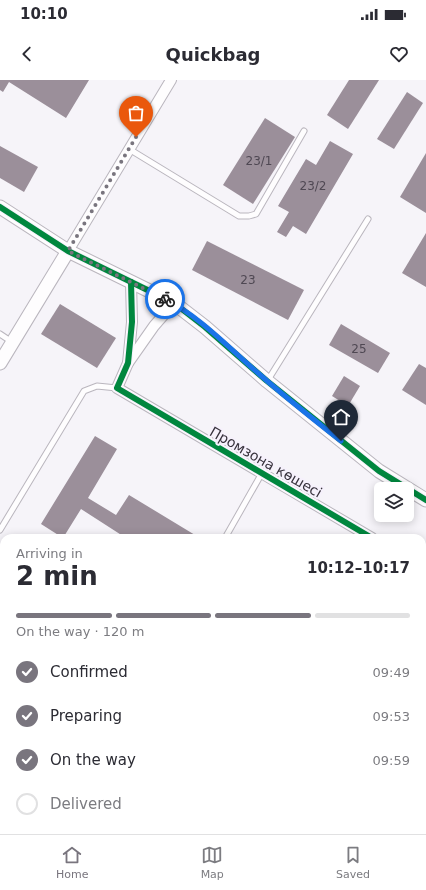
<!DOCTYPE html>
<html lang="en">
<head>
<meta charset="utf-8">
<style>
  body { margin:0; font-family:"DejaVu Sans",sans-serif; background:#f2f2f3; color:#2b2b33; height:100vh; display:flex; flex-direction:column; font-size:15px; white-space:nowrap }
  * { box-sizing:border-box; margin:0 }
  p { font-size:13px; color:#7c7c81 }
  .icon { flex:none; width:22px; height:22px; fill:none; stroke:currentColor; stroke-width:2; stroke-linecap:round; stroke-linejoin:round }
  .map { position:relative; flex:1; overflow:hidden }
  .side { position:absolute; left:0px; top:454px; width:426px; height:300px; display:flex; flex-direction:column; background:#fff; border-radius:12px 12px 0 0; box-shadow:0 2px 10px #0003 }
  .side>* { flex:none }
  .fabs { position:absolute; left:374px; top:402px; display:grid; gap:8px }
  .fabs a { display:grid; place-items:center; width:40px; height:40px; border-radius:6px; background:#fff; box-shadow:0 2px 10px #0003; font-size:20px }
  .pin { position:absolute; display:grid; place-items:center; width:34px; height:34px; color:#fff; margin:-41px -17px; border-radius:50% 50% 50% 0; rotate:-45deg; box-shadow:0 0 4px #0007 }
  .pin .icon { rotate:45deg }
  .courier { position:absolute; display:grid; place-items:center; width:40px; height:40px; margin:-20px; border:3px solid #1a73e8; border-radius:50%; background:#fff; color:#222; box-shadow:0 1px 5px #0007 }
  .overview em { font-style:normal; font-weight:600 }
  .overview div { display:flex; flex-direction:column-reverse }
  .overview { display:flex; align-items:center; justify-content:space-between; height:68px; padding:0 16px }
  h1 { font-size:26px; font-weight:600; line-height:30px }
  .bar { display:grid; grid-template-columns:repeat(4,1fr); gap:6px 4px; align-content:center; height:48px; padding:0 16px }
  .bar i { height:5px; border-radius:3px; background:#e1e1e2 }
  .bar .selected { background:#79757e }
  .bar p { grid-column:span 4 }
  ol { padding:0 16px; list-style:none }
  li { display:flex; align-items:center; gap:12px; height:44px }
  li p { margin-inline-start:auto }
  li .icon { padding:4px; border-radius:50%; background:#79757e; color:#fff; stroke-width:4 }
  li:last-child { color:#7c7c81 }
  li i { width:22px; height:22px; border:2px solid #e1e1e2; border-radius:50% }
  .status { display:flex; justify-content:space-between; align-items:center; height:28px; padding:0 20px; background:#fff; direction:ltr }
  .status svg { height:11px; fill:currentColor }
  header { display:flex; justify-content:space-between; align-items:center; height:52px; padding:0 16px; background:#fff; font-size:18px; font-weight:600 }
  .dock { display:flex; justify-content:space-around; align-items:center; height:56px; border-top:1px solid #e1e1e2; background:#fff; font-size:11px; color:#7c7c81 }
  .dock a { display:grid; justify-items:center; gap:2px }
  .dock .selected { color:#79757e }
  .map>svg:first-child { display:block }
</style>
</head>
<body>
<div class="status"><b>10:10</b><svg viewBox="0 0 49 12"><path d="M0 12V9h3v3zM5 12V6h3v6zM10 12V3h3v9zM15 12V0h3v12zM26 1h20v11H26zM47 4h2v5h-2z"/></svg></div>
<header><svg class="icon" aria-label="back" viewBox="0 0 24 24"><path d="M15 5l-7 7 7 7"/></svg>Quickbag<svg class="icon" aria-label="heart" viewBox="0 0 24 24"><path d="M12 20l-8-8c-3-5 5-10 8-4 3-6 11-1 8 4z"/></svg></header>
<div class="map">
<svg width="426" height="754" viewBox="0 0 426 754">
  <rect width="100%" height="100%" fill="#f6f4f9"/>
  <!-- building -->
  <g fill="#9b8f9a">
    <polygon points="0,0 89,0 66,38 9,2 3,12 0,10"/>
    <polygon points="349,0 379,0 348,49 327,35"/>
    <polygon points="407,12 423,23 394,69 377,59"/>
    <polygon points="265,38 295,57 253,124 223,105"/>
    <polygon points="330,61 353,74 306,154 293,146 286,157 277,152 289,132 278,126 306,79 316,85"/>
    <polygon points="0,66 38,87 24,112 0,98"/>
    <polygon points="426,73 426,133 400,117"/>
    <polygon points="426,153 426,207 402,193"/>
    <polygon points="207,161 304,210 288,240 192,190"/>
    <polygon points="60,224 116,258 97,288 41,254"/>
    <polygon points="341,244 390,273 378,293 329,265"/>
    <polygon points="419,284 426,288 426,325 402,310"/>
    <polygon points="344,296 360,306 348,326 332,316"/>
    <polygon points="95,356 117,369 88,418 116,435 129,415 200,458 126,458 81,429 63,458 41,444"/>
    <polygon points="426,571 426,607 422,614 422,577"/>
    <polygon points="426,691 426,754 412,754 405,750 422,750 422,698"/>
    <polygon points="1,695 4,697 4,739 0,737 0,697"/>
    <polygon points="79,750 105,750 102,754 76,754"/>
  </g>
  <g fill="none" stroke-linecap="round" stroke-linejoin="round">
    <defs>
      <g id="service">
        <polyline points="129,69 239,136 249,136 256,134 304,51"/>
        <polyline points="0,254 12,262"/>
        <polyline points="268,300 368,139"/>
        <polyline points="0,450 84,311 97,306 117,308"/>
        <polyline points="225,458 262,393"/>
        <polyline points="0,561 4,564"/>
        <polyline points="388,750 395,754"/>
        <polyline points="54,754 57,750"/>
        <polyline points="113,754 115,750"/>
      </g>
      <g id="minor">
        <polyline points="68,171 171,0"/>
        <polyline points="131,202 132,242 128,283 117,308 372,458"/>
        <polyline points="128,283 154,246 174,223"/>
        <polyline points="422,488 426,490"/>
      </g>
      <g id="tertiary">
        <polyline points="0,127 68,171 174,223 205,247 267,301 379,391 426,420"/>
        <polyline points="0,283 68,171"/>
      </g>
    </defs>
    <!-- service casing -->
    <use href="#service" stroke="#bab6be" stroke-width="7"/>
    <!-- minor casing -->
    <use href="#minor" stroke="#bab6be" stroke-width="12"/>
    <!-- tertiary casing -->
    <use href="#tertiary" stroke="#bab6be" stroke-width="15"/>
    <!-- service -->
    <use href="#service" stroke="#fefdfe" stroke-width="5"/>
    <!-- minor -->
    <use href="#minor" stroke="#fefdfe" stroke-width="10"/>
    <!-- tertiary -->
    <use href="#tertiary" stroke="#fefdfe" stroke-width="13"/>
    <defs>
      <g id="cycleway">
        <polyline points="0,127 68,171 174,223 205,247 267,301 379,391 426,420"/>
        <polyline points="131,202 132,242 128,283 117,308 372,458"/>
      </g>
    </defs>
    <!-- cycleway casing -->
    <use href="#cycleway" stroke="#f6f1fc" stroke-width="8"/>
    <!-- cycleway -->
    <use href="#cycleway" stroke="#00873e" stroke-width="6"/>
  </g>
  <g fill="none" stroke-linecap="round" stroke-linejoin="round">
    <!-- done -->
    <polyline stroke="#79757e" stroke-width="4" stroke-dasharray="0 7.2" points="136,57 68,171 165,219"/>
    <!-- route -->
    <path stroke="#1a73e8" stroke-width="5" d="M165,219C199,236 229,268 258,293C285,317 313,339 341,361"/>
  </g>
  <g text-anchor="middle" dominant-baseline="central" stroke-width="4" stroke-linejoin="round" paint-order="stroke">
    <!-- number labels -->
    <g font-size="12" fill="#4f4853">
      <text x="259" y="81">23/1</text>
      <text x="313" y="106">23/2</text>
      <text x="248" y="200">23</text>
      <text x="359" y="269">25</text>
    </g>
    <!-- street labels -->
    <g font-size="14" fill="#36313b" stroke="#f6f1fc">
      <text transform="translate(266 382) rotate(30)">Промзона көшесі</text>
    </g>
  </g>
</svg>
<div class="fabs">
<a><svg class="icon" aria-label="layers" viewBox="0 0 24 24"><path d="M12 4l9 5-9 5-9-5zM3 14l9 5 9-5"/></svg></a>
</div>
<div class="pin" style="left:136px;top:57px;background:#ea580c"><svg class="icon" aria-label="bag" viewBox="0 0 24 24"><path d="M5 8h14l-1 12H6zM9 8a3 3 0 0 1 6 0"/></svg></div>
<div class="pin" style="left:341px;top:361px;background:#1f2937"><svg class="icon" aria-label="home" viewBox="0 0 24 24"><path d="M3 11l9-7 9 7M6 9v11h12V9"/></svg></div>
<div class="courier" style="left:165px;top:219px"><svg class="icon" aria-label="bike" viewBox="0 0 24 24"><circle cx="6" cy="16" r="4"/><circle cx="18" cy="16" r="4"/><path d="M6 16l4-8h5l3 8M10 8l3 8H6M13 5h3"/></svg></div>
<section class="side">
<div class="overview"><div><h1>2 min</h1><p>Arriving in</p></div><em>10:12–10:17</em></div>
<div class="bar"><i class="selected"></i><i class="selected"></i><i class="selected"></i><i></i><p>On the way · 120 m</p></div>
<ol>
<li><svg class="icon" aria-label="check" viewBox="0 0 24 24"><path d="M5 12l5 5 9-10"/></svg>Confirmed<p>09:49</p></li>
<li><svg class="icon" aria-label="check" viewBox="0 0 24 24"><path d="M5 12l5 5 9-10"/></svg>Preparing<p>09:53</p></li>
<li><svg class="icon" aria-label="check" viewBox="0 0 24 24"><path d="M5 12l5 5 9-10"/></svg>On the way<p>09:59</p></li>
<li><i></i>Delivered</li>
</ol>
</section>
</div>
<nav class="dock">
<a class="selected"><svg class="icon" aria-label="home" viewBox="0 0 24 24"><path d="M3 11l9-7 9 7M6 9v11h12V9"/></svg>Home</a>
<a><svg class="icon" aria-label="map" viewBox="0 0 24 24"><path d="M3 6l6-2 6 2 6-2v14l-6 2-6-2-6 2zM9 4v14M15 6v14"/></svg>Map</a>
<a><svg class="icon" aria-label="saved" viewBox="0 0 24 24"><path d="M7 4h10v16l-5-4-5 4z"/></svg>Saved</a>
</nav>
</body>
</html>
